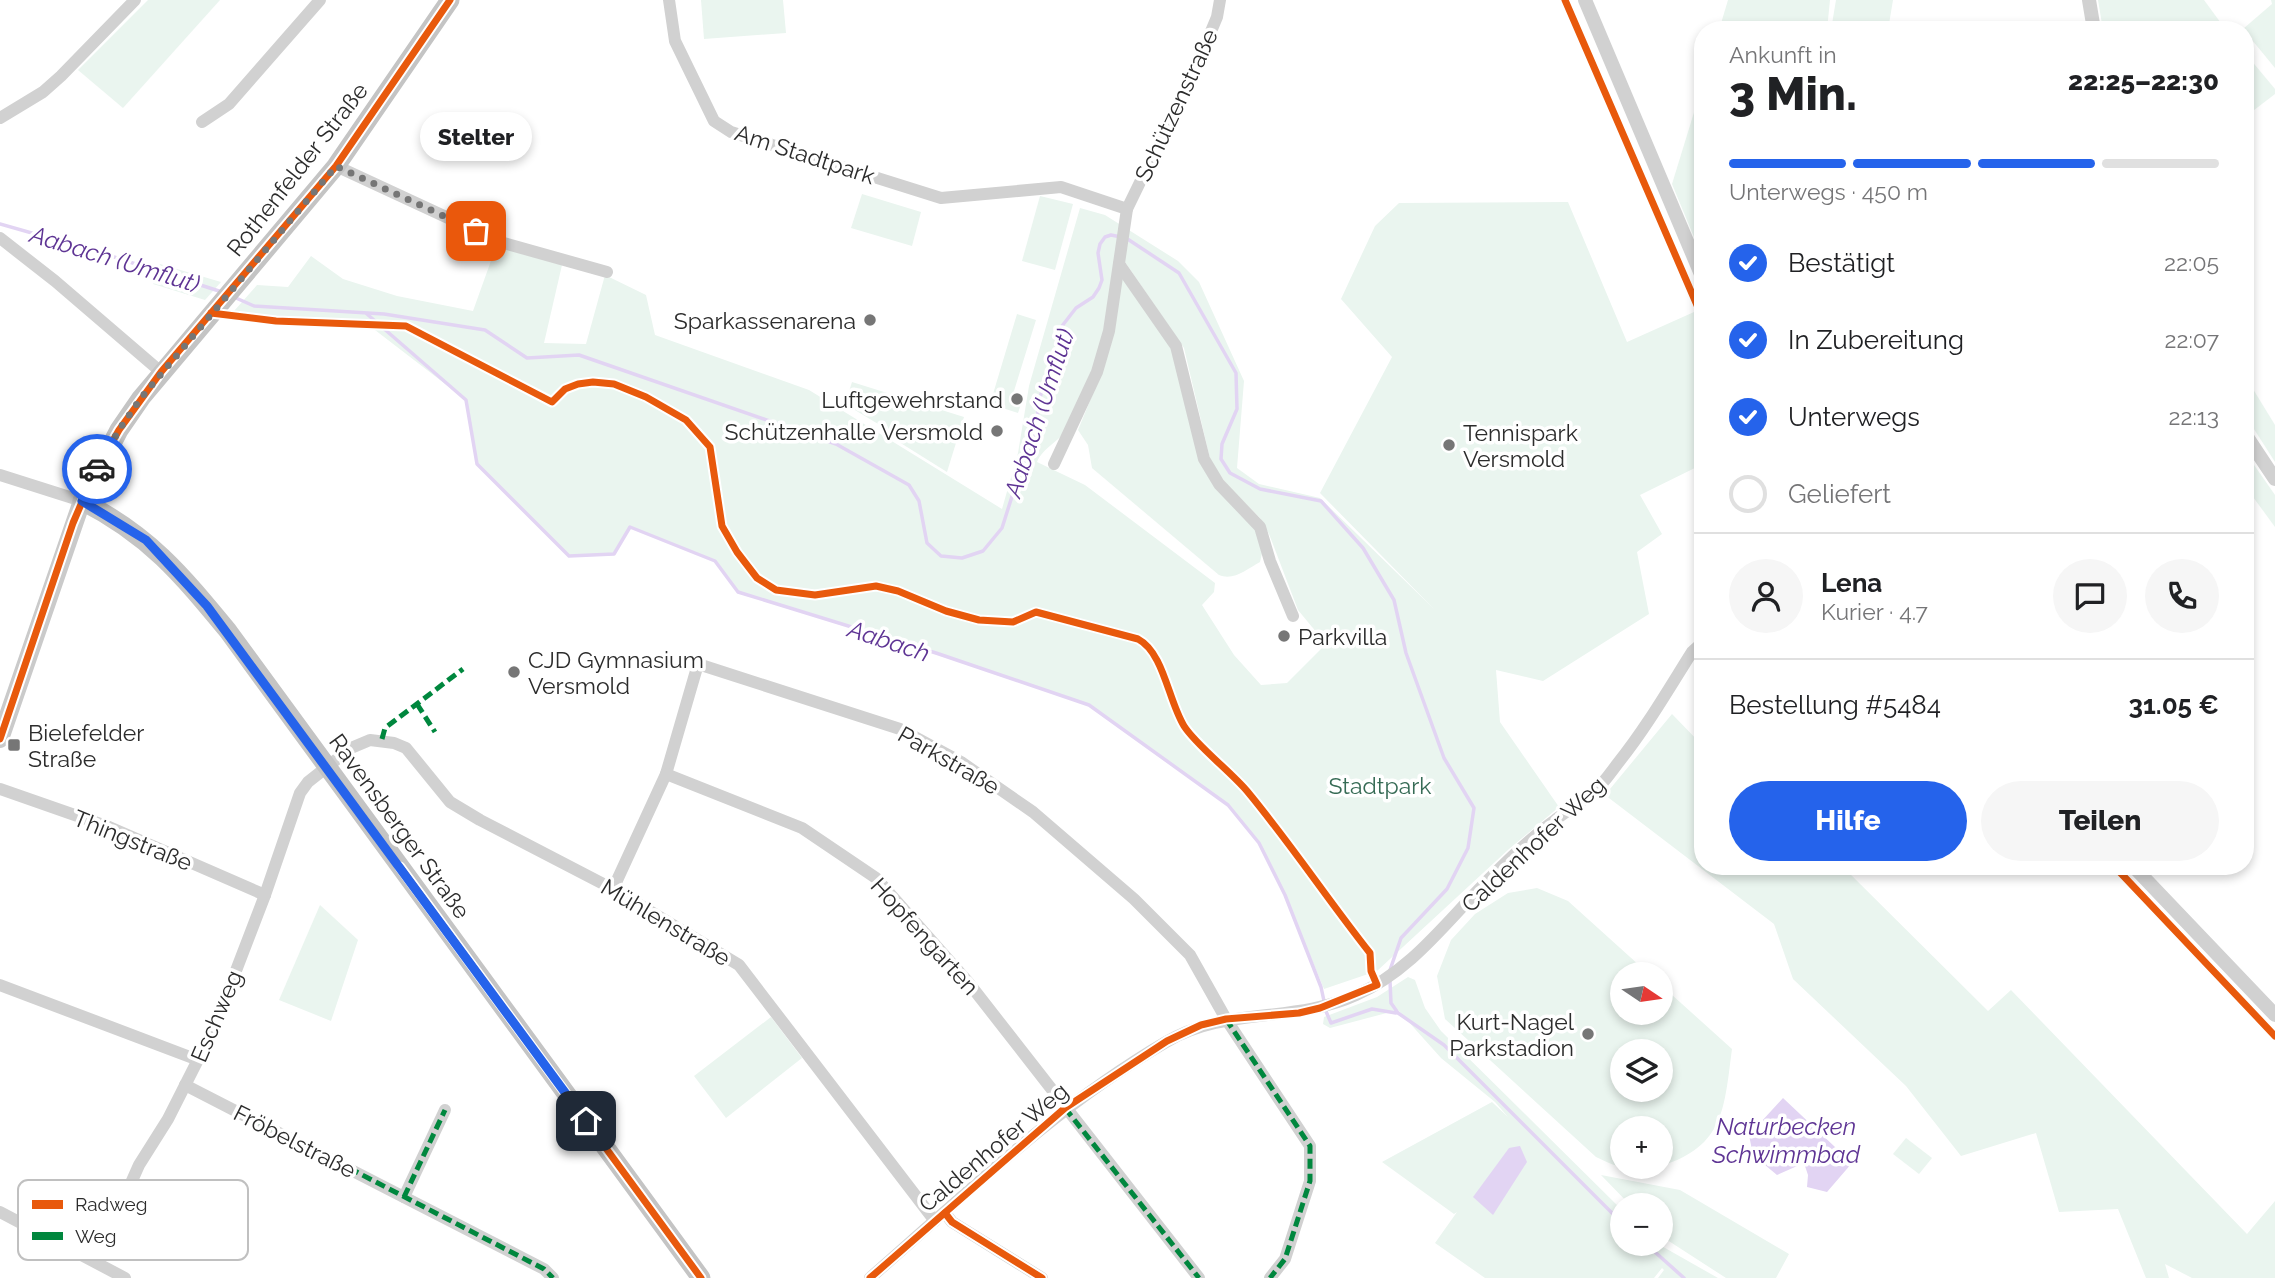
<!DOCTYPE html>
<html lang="de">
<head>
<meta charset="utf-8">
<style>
  body { margin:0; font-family:Raleway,sans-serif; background:#f6f6f6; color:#202124; height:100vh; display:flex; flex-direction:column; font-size:26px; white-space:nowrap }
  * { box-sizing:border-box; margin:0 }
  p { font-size:23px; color:#757577 }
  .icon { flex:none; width:38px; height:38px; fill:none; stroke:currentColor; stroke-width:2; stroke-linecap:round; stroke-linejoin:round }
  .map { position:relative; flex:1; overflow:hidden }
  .details { position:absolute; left:1694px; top:21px; width:560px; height:854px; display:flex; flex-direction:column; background:#fff; border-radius:28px; box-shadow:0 4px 10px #0003 }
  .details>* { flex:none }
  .needle { width:46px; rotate:103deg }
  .fabs { position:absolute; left:1610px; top:962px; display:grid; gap:14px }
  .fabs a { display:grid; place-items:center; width:63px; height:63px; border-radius:50%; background:#fff; box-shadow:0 4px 10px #0003; font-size:35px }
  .pin { position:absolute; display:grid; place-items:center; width:60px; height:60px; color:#fff; margin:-30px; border-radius:14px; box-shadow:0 4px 10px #0006 }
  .courier { position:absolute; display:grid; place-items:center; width:70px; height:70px; margin:-35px; border:5px solid #2563eb; border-radius:50%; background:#fff; color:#222; box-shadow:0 2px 9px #0007 }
  .bubble { position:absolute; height:49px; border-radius:24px; background:#fff; box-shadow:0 4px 10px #0003; font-size:23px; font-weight:800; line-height:49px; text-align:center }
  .headline em { font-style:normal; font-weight:800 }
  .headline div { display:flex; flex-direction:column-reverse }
  .headline { display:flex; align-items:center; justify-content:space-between; height:119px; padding:0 35px }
  h1 { font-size:46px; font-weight:800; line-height:52px }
  .bar { display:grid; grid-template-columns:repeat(4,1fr); gap:10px 7px; align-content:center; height:84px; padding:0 35px }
  .bar i { height:9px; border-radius:5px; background:#e0e0e0 }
  .bar .current { background:#2563eb }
  .bar p { grid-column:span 4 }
  .line { display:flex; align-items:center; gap:18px; padding:0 35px; border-top:2px solid #e0e0e0 }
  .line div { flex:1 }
  .round { display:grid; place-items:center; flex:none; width:74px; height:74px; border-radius:37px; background:#f6f6f6 }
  ol { padding:0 35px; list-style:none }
  li { display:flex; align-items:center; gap:21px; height:77px }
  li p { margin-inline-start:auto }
  li .icon { padding:7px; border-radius:50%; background:#2563eb; color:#fff; stroke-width:4 }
  li:last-child { color:#757577 }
  li i { width:38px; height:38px; border:4px solid #e0e0e0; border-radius:50% }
  .button { display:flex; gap:14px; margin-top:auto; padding:14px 35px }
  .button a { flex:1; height:80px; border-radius:42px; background:#2563eb; color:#fff; font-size:28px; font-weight:800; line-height:80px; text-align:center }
  .button a+a { background:#f6f6f6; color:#202124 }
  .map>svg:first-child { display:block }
</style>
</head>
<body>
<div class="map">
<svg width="2275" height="1278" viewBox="0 0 2275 1278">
  <rect width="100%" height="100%" fill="#fff"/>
  <!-- green -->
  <g fill="#eaf5ef" fill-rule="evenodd">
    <polygon points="148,0 220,0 123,108 78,70"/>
    <polygon points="701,0 783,0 786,33 704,39"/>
    <polygon points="1728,0 1830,0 1827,30 1719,30"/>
    <polygon points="1836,0 1893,0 1888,30 1831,30"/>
    <polygon points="2098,0 2204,0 2226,30 2103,30"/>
    <polygon points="2271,0 2275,0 2275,68 2243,29 2272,4"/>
    <polygon points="2245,53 2275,89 2275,94 2245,117"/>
    <polygon points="1703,83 1703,259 1672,184"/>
    <polygon points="862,194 921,212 912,246 851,228"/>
    <polygon points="1040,196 1073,204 1055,270 1022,261"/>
    <path d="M1568,202L1627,342L1694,312L1703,331V464L1640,495L1662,534L1637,552L1649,614L1543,681L1496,670L1500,722L1559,807L1509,849L1377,971L1324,989L1285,895L1259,843L1228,805L1089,705L936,653L738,592L715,561L630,527L614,554L569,556L477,464L466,400L375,330L226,320L257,285L288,287L311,256L343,279L397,296L473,311L497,244L562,265L544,343L586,344L605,275L646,295L655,335L809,390L1002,509L1018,453L1029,386L1080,208L1105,215L1178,261L1199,282L1244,381L1237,468L1259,484L1320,498L1435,610L1320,493L1392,357L1341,299L1375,226L1399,203ZM1123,259L1184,348L1211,463L1228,486L1260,518L1269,534L1298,610L1326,644L1287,683L1261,685L1234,655L1202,605L1214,592L1215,583L1085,485L1037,462C1043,447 1061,441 1069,426C1098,379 1109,313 1123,259Z"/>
    <polygon points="160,264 221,282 205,300 153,284"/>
    <path d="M1124,277L1172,347L1201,460L1253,523L1263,549L1260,562C1247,569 1234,581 1219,575L1092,468L1088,445L1078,430L1101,374L1121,278Z"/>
    <polygon points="1017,314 1036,320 1014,391 1024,395 1018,413 990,404"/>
    <polygon points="2245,376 2275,425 2275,462 2245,415"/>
    <polygon points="852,382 964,417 947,472 891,437 893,433 845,404"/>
    <polygon points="2245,452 2275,495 2275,527 2245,486"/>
    <polygon points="1672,714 1703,746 1703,866 1842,866 1988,1011 2011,990 2247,1234 2275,1201 2275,1278 2192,1278 2165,1264 2169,1278 2146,1278 2118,1209 2059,1212 2036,1133 1961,1156 1906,1086 1793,979 1774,924 1605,795"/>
    <path d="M1537,888L1568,901L1650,975H1622V1013H1661V985L1732,1049C1724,1108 1725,1146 1661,1166V1129H1622V1167H1657C1635,1174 1616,1167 1596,1157L1445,1019L1437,976L1451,940L1475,914L1508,893ZM1622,1052H1661V1090H1622Z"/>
    <polygon points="320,905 358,940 331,1021 279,1000"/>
    <polygon points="1408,977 1415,980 1425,1008 1441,1031 1622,1210 1622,1244 1658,1244 1718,1278 1658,1278 1664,1270 1662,1268 1654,1278 1485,1278 1435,1243 1457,1212 1454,1214 1382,1162 1492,1102 1508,1117 1495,1102 1441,1058 1398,1010 1330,1028 1323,1024 1324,1017 1377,997"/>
    <polygon points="771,1017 802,1058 726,1118 694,1076"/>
    <polygon points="1906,1138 1932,1158 1919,1174 1893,1154"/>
    <polygon points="1601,1175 1680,1190 1789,1254 1776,1278 1726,1278 1661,1236 1661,1206 1631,1206"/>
  </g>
  <!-- water -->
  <g fill="#e2d4f3">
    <polygon points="1783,1098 1852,1163 1827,1192 1807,1187 1808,1175 1804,1163 1777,1175 1753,1155 1749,1135"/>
    <polygon points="1520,1146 1527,1162 1493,1215 1473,1197 1509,1148"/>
  </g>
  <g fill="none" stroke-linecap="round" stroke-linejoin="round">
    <!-- stream -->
    <g stroke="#e2d4f3" stroke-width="3.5">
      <polyline points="0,224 102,253 222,292"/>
      <polyline points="236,298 254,306 384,314 485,330 527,358 579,355 836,444 909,485 919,501 927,543 941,556 962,558 983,551 1002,528 1021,468 1037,431 1038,404 1042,391 1060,362 1062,326 1076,308 1093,297 1099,288 1102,280 1098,253 1100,244 1105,237 1111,235 1126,238 1179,273 1236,373 1237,409 1222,444 1221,459 1230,473 1260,489 1321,501 1363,548 1394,600 1406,653 1444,758 1474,808 1468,848 1447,889 1401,938 1390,970"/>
      <polyline points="367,314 466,400 477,464 569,556 614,554 630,527 715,561 738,592 936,653 1089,705 1228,805 1259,843 1285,895 1321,987 1324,1001"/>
      <polyline points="1390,981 1391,1003 1398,1013 1444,1045 1622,1223"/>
      <polyline points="1325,1009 1331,1023 1372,1009 1396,1013"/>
      <polyline points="1646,1244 1684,1278"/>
    </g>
    <!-- minor -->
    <g stroke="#d1d1d1" stroke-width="12">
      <polyline points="669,0 675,41 714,121 731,132 941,198 1061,187 1127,209"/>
      <polyline points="0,118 43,92 61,76 135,0"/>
      <polyline points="202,122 229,104 320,0"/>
      <polyline points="336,166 500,242 607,272"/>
      <polyline points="0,238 55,281 161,372"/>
      <polyline points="1119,264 1176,346 1204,459 1219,484 1260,527 1270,561 1293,616"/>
      <polyline points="1054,464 1097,372 1109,331 1127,209 1197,65 1217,17 1220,0"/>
      <polyline points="0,475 82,501"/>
      <polyline points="666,774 698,664 900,729 961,762 1033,812 1134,899 1190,955 1226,1019 1310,1146 1310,1181 1285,1259 1270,1278"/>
      <polyline points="0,789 109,827 265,895"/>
      <polyline points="613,889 666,774 802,828 876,878 968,982 1199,1278"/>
      <polyline points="0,985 198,1060"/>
      <polyline points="185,1085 544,1269 553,1278"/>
      <polyline points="404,1197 445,1110"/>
      <polyline points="0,1212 125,1278"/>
      <polyline points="945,1213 952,1222 1042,1278"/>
      <polyline points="96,1262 139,1165 168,1119 214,1028 265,895 300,793 308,782 351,748 370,740 394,743 406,748 450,802 480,820 613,889 739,965 935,1221"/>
      <path d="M870,1278C965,1195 1056,1106 1166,1042C1224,1007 1295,1023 1356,995C1413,970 1448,919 1491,877C1511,857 1533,836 1555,820C1568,810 1582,802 1594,792C1603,784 1611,772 1618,763C1646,728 1668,690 1692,652L1703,642"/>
    </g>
    <!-- tertiary -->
    <g stroke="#d1d1d1" stroke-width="14">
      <polyline points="1585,0 1703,279"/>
      <polyline points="2089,0 2094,30"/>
      <polyline points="2245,434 2275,479"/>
      <polyline points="2133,866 2275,1015"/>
    </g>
    <!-- secondary -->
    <polyline stroke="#cacaca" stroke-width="18" points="0,739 82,501"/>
    <!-- primary -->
    <path stroke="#c4c4c4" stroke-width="19" d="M450,0L336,166L141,398L119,430L82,501C149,535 181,574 228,631L701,1278"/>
    <!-- quiet -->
    <g stroke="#00873e" stroke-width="5" stroke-dasharray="10 5" stroke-linecap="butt">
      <polyline points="417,704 435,732"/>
      <polyline points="382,739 385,728 463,669"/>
      <polyline points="1226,1019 1310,1146 1310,1181 1285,1259 1270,1278"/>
      <polyline points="1065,1108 1199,1278"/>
      <polyline points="256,1120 544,1269 553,1278"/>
      <polyline points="404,1197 445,1110"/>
    </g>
    <defs>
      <g id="cycleway">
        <polyline points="1565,0 1703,319"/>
        <path d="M211,313L276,321L406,326L552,402L565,389L578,384L593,382L614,384L646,397L686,420L710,447L722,526L737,552L757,578L776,590L815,595L876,586L898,591L946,611L979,620L1013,622L1036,612L1138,639C1164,653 1168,700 1184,726C1196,745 1230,771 1247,791C1291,844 1328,900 1370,953L1371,971L1377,985L1320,1008L1299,1013L1226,1019L1201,1025L1167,1041L1065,1108L870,1278"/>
        <polyline points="0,739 73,523 94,474 119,430 161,372 336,166 450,0"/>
        <polyline points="2114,866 2275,1036"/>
        <polyline points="400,867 701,1278"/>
        <polyline points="945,1213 952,1222 1042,1278"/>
      </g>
    </defs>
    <!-- cycleway casing -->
    <use href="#cycleway" stroke="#fff" stroke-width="11"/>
    <!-- cycleway -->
    <use href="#cycleway" stroke="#e8590c" stroke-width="7"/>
  </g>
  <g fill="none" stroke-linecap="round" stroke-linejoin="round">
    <!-- done -->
    <polyline stroke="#767676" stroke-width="7" stroke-dasharray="0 12.6" points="97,469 119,430 141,398 336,166 476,231"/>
    <!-- route -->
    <polyline stroke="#2563eb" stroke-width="9" points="97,469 82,501 146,540 207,606 586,1121"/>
  </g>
  <!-- markers -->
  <g fill="#767676" stroke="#fff" stroke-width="2.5">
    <circle cx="870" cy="320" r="7"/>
    <circle cx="1017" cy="399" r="7"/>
    <circle cx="997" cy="431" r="7"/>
    <circle cx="1449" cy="445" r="7"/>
    <circle cx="1284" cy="636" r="7"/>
    <circle cx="514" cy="672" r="7"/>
    <rect x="7" y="738" width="14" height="14" rx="3.5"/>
    <circle cx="1588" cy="1034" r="7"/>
  </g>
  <g text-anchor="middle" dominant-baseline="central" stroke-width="7" stroke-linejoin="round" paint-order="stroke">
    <!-- street labels -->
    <g font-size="23" fill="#2c2c2c" stroke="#fff">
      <text transform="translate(1176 105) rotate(-65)">Schützenstraße</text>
      <text transform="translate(805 154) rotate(18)">Am Stadtpark</text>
      <text transform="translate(297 169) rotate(-52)">Rothenfelder Straße</text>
      <text transform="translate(949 760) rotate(30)">Parkstraße</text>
      <text transform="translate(400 826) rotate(54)">Ravensberger Straße</text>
      <text transform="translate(133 840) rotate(22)">Thingstraße</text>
      <text transform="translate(1533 844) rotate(-43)">Caldenhofer Weg</text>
      <text transform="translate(666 922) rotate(31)">Mühlenstraße</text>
      <text transform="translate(925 936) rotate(48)">Hopfengarten</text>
      <text transform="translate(216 1016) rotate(-67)">Eschweg</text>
      <text transform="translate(295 1141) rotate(27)">Fröbelstraße</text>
      <text transform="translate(993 1147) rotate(-40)">Caldenhofer Weg</text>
    </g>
    <!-- poi labels -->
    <g font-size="23" fill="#2c2c2c" stroke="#fff" text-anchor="end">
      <text x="856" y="320">Sparkassenarena</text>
      <text x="1003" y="399">Luftgewehrstand</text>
      <text x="983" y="431">Schützenhalle Versmold</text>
      <text x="1463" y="432" text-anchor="start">Tennispark<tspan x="1463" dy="26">Versmold</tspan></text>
      <text x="1298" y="636" text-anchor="start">Parkvilla</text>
      <text x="528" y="659" text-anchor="start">CJD Gymnasium<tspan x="528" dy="26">Versmold</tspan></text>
      <text x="28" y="732" text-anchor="start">Bielefelder<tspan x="28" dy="26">Straße</tspan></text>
      <text x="1574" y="1021">Kurt-Nagel<tspan x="1574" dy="26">Parkstadion</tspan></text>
    </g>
    <!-- park labels -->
    <g font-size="23" fill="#366b55" stroke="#fff">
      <text x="1380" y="785">Stadtpark</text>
    </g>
    <!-- water labels -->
    <g font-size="24" font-style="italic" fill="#5e3494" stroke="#fff">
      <text transform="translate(115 259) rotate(17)">Aabach (Umflut)</text>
      <text transform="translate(1039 413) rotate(-72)">Aabach (Umflut)</text>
      <text transform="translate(889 641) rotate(18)">Aabach</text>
      <text x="1786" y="1126">Naturbecken<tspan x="1786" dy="28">Schwimmbad</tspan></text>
    </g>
  </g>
  <!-- legend -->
  <rect x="18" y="1180" width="230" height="80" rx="10" fill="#fff" stroke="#c0c0c0" stroke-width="2"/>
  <rect x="32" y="1200" width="31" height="9" fill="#e8590c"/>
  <rect x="32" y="1232" width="31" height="8" fill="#00873e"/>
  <g font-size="19" fill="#2c2c2c">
    <text x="75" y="1211">Radweg</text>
    <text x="75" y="1243">Weg</text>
  </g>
</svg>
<div class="fabs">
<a><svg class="needle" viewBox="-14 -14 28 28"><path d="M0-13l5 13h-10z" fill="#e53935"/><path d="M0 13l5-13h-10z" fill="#757577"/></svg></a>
<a><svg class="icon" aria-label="layers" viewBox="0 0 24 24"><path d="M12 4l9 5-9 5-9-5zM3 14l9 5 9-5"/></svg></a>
<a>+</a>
<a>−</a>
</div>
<div class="pin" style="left:476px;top:231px;background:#ea580c"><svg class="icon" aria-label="bag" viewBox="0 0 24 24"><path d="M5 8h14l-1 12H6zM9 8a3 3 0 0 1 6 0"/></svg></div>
<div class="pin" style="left:586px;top:1121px;background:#1f2937"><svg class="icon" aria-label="home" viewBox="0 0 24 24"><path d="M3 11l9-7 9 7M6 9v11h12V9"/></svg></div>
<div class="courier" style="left:97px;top:469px"><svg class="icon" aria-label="car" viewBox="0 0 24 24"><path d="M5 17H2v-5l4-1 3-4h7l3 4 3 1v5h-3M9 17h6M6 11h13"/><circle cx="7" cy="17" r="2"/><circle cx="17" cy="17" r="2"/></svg></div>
<div class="bubble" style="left:420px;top:112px;width:112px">Stelter</div>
<section class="details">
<div class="headline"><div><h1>3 Min.</h1><p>Ankunft in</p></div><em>22:25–22:30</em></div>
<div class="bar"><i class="current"></i><i class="current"></i><i class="current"></i><i></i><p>Unterwegs · 450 m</p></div>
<ol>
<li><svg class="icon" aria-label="check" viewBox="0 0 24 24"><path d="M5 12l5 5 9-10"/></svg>Bestätigt<p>22:05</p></li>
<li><svg class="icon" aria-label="check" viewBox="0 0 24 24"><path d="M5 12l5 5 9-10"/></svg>In Zubereitung<p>22:07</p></li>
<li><svg class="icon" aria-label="check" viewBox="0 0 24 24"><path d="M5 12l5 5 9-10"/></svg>Unterwegs<p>22:13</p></li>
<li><i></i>Geliefert</li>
</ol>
<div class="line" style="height:126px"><a class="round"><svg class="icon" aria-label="person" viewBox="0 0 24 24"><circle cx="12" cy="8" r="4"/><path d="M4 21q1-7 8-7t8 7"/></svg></a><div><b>Lena</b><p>Kurier · 4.7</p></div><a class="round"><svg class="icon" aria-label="chat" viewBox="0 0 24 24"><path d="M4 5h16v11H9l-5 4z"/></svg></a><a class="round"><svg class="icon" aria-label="phone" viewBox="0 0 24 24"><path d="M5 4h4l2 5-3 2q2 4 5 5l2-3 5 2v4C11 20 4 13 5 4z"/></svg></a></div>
<div class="line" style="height:91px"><div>Bestellung #5484</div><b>31.05 €</b></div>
<div class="button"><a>Hilfe</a><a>Teilen</a></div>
</section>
</div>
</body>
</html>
